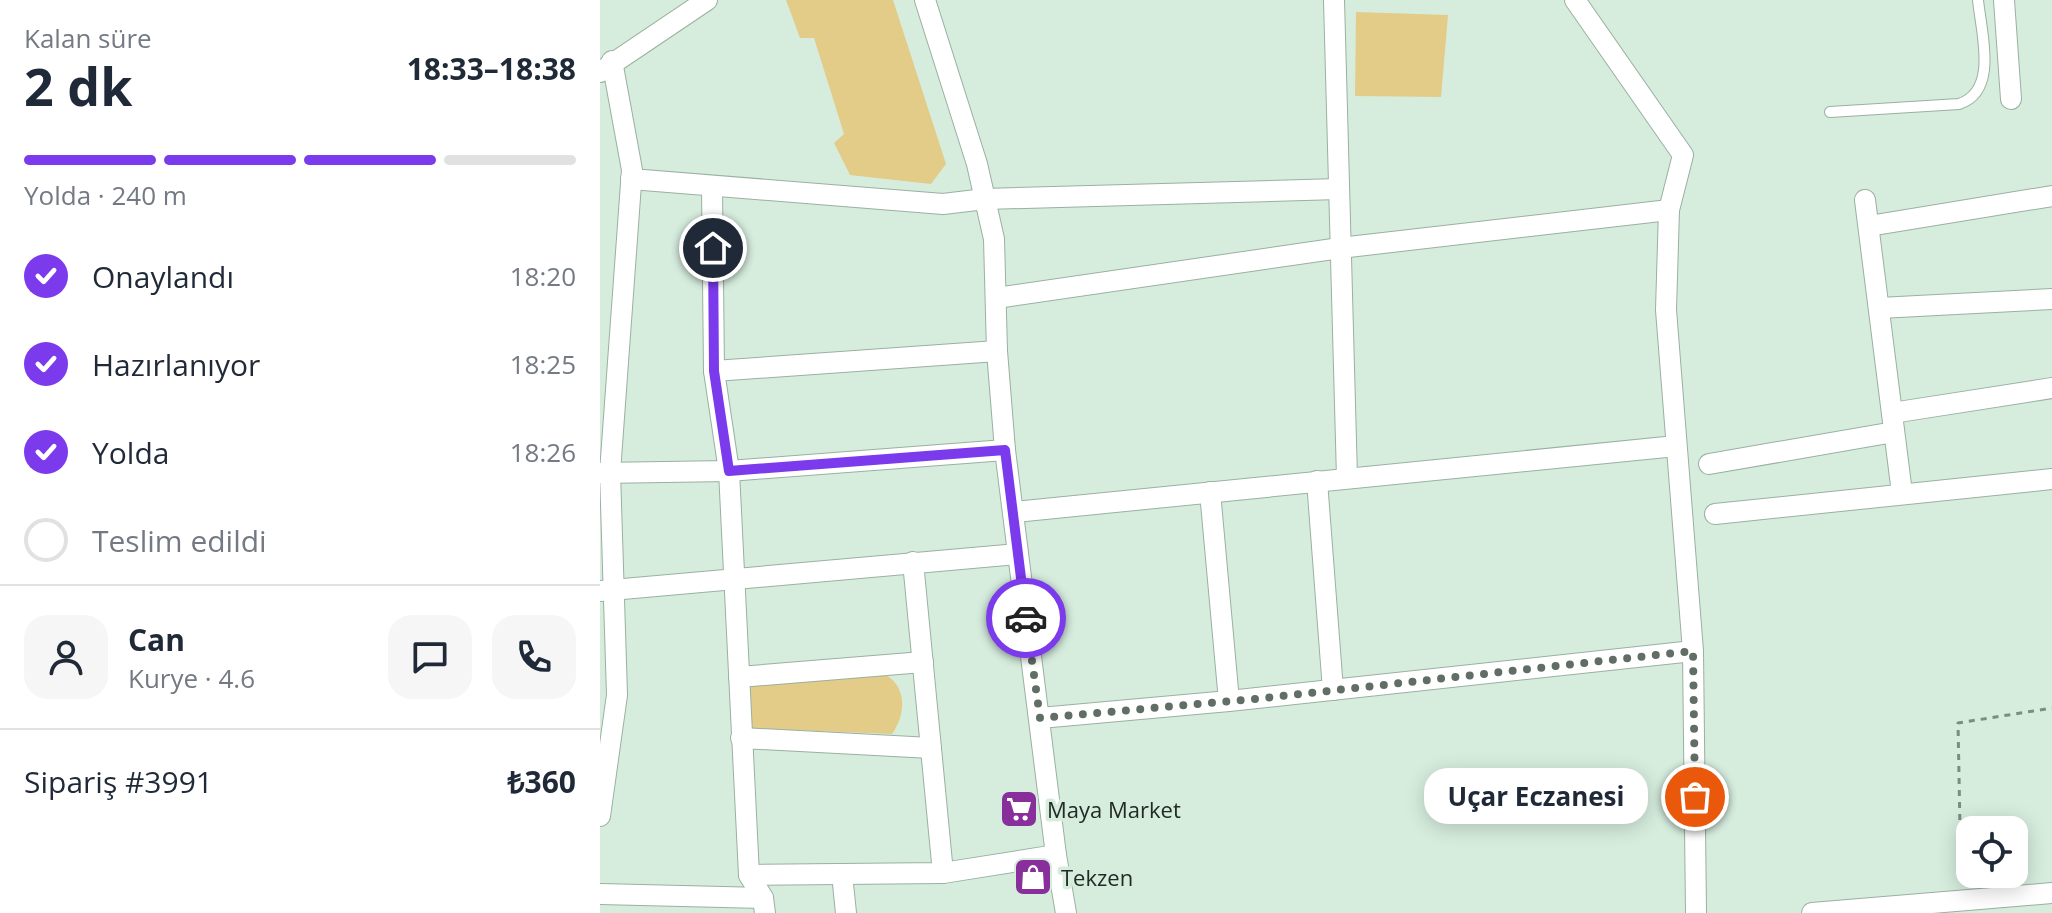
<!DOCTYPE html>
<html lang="tr">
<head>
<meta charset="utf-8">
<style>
  body { margin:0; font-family:"Open Sans",sans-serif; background:#f6f6f7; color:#1f2937; height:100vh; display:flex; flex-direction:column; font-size:30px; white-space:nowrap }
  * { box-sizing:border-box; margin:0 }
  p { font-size:26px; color:#747a83 }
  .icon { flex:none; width:44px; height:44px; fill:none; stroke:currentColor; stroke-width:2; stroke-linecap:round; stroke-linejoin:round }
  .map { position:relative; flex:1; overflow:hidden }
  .side { display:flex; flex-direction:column; background:#fff; width:600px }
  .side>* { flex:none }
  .fabs { position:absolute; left:1356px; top:816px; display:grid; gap:16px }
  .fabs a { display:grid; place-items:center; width:72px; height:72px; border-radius:16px; background:#fff; box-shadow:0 4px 20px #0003; font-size:40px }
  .pin { position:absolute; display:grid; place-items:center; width:68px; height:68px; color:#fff; margin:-34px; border:4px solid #fff; border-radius:50%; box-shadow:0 2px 8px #0007 }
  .courier { position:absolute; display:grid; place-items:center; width:80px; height:80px; margin:-40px; border:6px solid #7c3aed; border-radius:50%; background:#fff; color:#222; box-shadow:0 2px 10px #0007 }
  .bubble { position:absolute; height:56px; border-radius:24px; background:#fff; box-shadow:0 4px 20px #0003; font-size:26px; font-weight:700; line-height:56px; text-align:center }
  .overview em { font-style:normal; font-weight:700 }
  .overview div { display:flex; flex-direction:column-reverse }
  .overview { display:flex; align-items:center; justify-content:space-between; height:136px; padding:0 24px }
  h1 { font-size:52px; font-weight:700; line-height:60px }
  .bar { display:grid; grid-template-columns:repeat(4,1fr); gap:12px 8px; align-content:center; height:96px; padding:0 24px }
  .bar i { height:10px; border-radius:6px; background:#e0e1e3 }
  .bar .selected { background:#7c3aed }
  .bar p { grid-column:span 4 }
  .line { display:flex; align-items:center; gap:20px; padding:0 24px; border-top:2px solid #e0e1e3 }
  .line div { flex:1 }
  .round { display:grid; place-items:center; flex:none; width:84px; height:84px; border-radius:24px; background:#f6f6f7 }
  ol { padding:0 24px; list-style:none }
  li { display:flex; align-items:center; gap:24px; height:88px }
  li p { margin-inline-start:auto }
  li .icon { padding:8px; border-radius:50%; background:#7c3aed; color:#fff; stroke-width:4 }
  li:last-child { color:#747a83 }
  li i { width:44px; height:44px; border:4px solid #e0e1e3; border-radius:50% }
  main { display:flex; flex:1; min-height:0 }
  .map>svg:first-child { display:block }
</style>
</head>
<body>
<main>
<section class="side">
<div class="overview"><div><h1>2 dk</h1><p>Kalan süre</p></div><em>18:33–18:38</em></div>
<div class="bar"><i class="selected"></i><i class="selected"></i><i class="selected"></i><i></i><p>Yolda · 240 m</p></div>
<ol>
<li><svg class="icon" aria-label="check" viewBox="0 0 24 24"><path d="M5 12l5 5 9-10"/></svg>Onaylandı<p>18:20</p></li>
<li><svg class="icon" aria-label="check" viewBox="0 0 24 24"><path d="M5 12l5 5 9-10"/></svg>Hazırlanıyor<p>18:25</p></li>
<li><svg class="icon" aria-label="check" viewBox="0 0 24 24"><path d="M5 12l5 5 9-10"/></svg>Yolda<p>18:26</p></li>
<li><i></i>Teslim edildi</li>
</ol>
<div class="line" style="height:144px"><a class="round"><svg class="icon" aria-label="person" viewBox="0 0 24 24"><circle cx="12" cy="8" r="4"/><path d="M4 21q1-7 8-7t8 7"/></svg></a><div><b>Can</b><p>Kurye · 4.6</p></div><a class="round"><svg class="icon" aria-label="chat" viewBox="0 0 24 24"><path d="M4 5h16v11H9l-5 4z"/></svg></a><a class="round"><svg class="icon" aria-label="phone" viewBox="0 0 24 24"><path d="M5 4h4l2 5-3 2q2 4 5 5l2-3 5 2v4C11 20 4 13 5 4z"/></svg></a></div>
<div class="line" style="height:104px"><div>Sipariş #3991</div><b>₺360</b></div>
</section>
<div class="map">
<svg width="1452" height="913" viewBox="0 0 1452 913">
  <rect width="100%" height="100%" fill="#d6edde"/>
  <!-- green -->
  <g fill="#e3cb88">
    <polygon points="186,0 293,0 346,164 331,184 250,175 234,143 244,134 214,38 200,38"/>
    <polygon points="756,12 848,15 841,97 755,96"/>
    <path d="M286,675C308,688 305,716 292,734L143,728L140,682Z"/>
  </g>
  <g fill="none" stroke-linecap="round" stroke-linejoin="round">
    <defs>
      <path id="lane" d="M1230,112L1359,104C1399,91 1381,32 1378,0"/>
      <g id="street">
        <polyline points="325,0 377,164 394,239 397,351 405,450 456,855 466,913"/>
        <polyline points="734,0 747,478"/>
        <polyline points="975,0 1083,155 1069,210 1066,310 1093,651 1096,913"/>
        <polyline points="1404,0 1411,99"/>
        <polyline points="0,72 107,0"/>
        <polyline points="31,179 343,204 385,199 739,189"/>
        <polyline points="112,187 114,371 129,471 149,875 163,898 165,913"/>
        <polyline points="1265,200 1302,493"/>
        <polyline points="1269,226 1452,196"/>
        <polyline points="396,298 740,248 1069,210"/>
        <polyline points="1279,308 1452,299"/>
        <polyline points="114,371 397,351"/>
        <polyline points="1292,413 1452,388"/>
        <polyline points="1109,464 1294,432"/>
        <polyline points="0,473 129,471 405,450"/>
        <polyline points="717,481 733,690"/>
        <polyline points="610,492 629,701"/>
        <polyline points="415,512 1076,446"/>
        <polyline points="1115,514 1452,479"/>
        <polyline points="313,562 343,873"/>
        <polyline points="0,591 418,554"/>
        <polyline points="139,677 323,662"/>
        <polyline points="440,718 629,701 1093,651"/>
        <polyline points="141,738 331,748"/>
        <polyline points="0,816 17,695 10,472 32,170 12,61"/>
        <polyline points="242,874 246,913"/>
        <polyline points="149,875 343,873 456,855"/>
        <polyline points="0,894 163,898"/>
        <polyline points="1212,913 1452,893"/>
      </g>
    </defs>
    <!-- lane casing -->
    <use href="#lane" stroke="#9ab0a1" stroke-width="12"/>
    <!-- street casing -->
    <use href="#street" stroke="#9ab0a1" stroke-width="22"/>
    <!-- path -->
    <polyline stroke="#7c8c82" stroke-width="3" stroke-dasharray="6 6" stroke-linecap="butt" points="1361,880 1358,723 1452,708"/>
    <!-- lane -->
    <use href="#lane" stroke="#fff" stroke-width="10"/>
    <!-- street -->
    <use href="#street" stroke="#fff" stroke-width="20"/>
  </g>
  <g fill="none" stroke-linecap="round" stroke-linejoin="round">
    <!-- done -->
    <polyline stroke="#606e65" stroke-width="8" stroke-dasharray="0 14.4" points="426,618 440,718 655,699 1093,651 1095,797"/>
    <!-- route -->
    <polyline stroke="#7c3aed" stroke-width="10" points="113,248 114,371 129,471 405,450 426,618"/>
  </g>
  <!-- icons -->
  <defs>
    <symbol id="supermarket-square" viewBox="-11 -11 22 22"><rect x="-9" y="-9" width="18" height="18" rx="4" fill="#882f9b" stroke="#d6edde"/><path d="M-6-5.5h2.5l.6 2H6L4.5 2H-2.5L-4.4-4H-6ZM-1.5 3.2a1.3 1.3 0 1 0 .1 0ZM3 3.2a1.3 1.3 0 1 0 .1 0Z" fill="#fff"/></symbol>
    <symbol id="shop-square" viewBox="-11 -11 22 22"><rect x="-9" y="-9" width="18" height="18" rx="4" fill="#882f9b" stroke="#d6edde"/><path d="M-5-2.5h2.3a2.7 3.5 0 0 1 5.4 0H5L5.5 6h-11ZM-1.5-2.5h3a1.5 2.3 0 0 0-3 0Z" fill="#fff"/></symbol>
  </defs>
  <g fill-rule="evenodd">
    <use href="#supermarket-square" x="397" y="787" width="44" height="44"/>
    <use href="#shop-square" x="411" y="855" width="44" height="44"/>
  </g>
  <g text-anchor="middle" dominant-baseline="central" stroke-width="7" stroke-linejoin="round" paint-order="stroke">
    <!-- poi labels -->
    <g font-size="22" fill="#212a24" stroke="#d6edde" text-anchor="start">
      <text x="447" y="809">Maya Market</text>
      <text x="461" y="877">Tekzen</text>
    </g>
  </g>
</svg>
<div class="fabs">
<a><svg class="icon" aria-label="locate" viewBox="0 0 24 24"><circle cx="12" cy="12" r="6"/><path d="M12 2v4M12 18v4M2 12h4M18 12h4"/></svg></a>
</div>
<div class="pin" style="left:1095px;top:797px;background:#ea580c"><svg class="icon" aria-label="bag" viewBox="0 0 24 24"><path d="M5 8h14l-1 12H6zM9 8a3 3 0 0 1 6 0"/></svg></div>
<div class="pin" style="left:113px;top:248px;background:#1f2937"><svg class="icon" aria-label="home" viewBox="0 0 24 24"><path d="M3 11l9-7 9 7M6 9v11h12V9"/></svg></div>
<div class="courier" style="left:426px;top:618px"><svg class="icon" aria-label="car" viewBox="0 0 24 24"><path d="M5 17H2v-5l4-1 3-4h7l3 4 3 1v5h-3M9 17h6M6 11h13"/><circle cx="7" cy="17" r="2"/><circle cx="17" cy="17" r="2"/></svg></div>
<div class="bubble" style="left:824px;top:768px;width:224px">Uçar Eczanesi</div>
</div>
</main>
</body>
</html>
